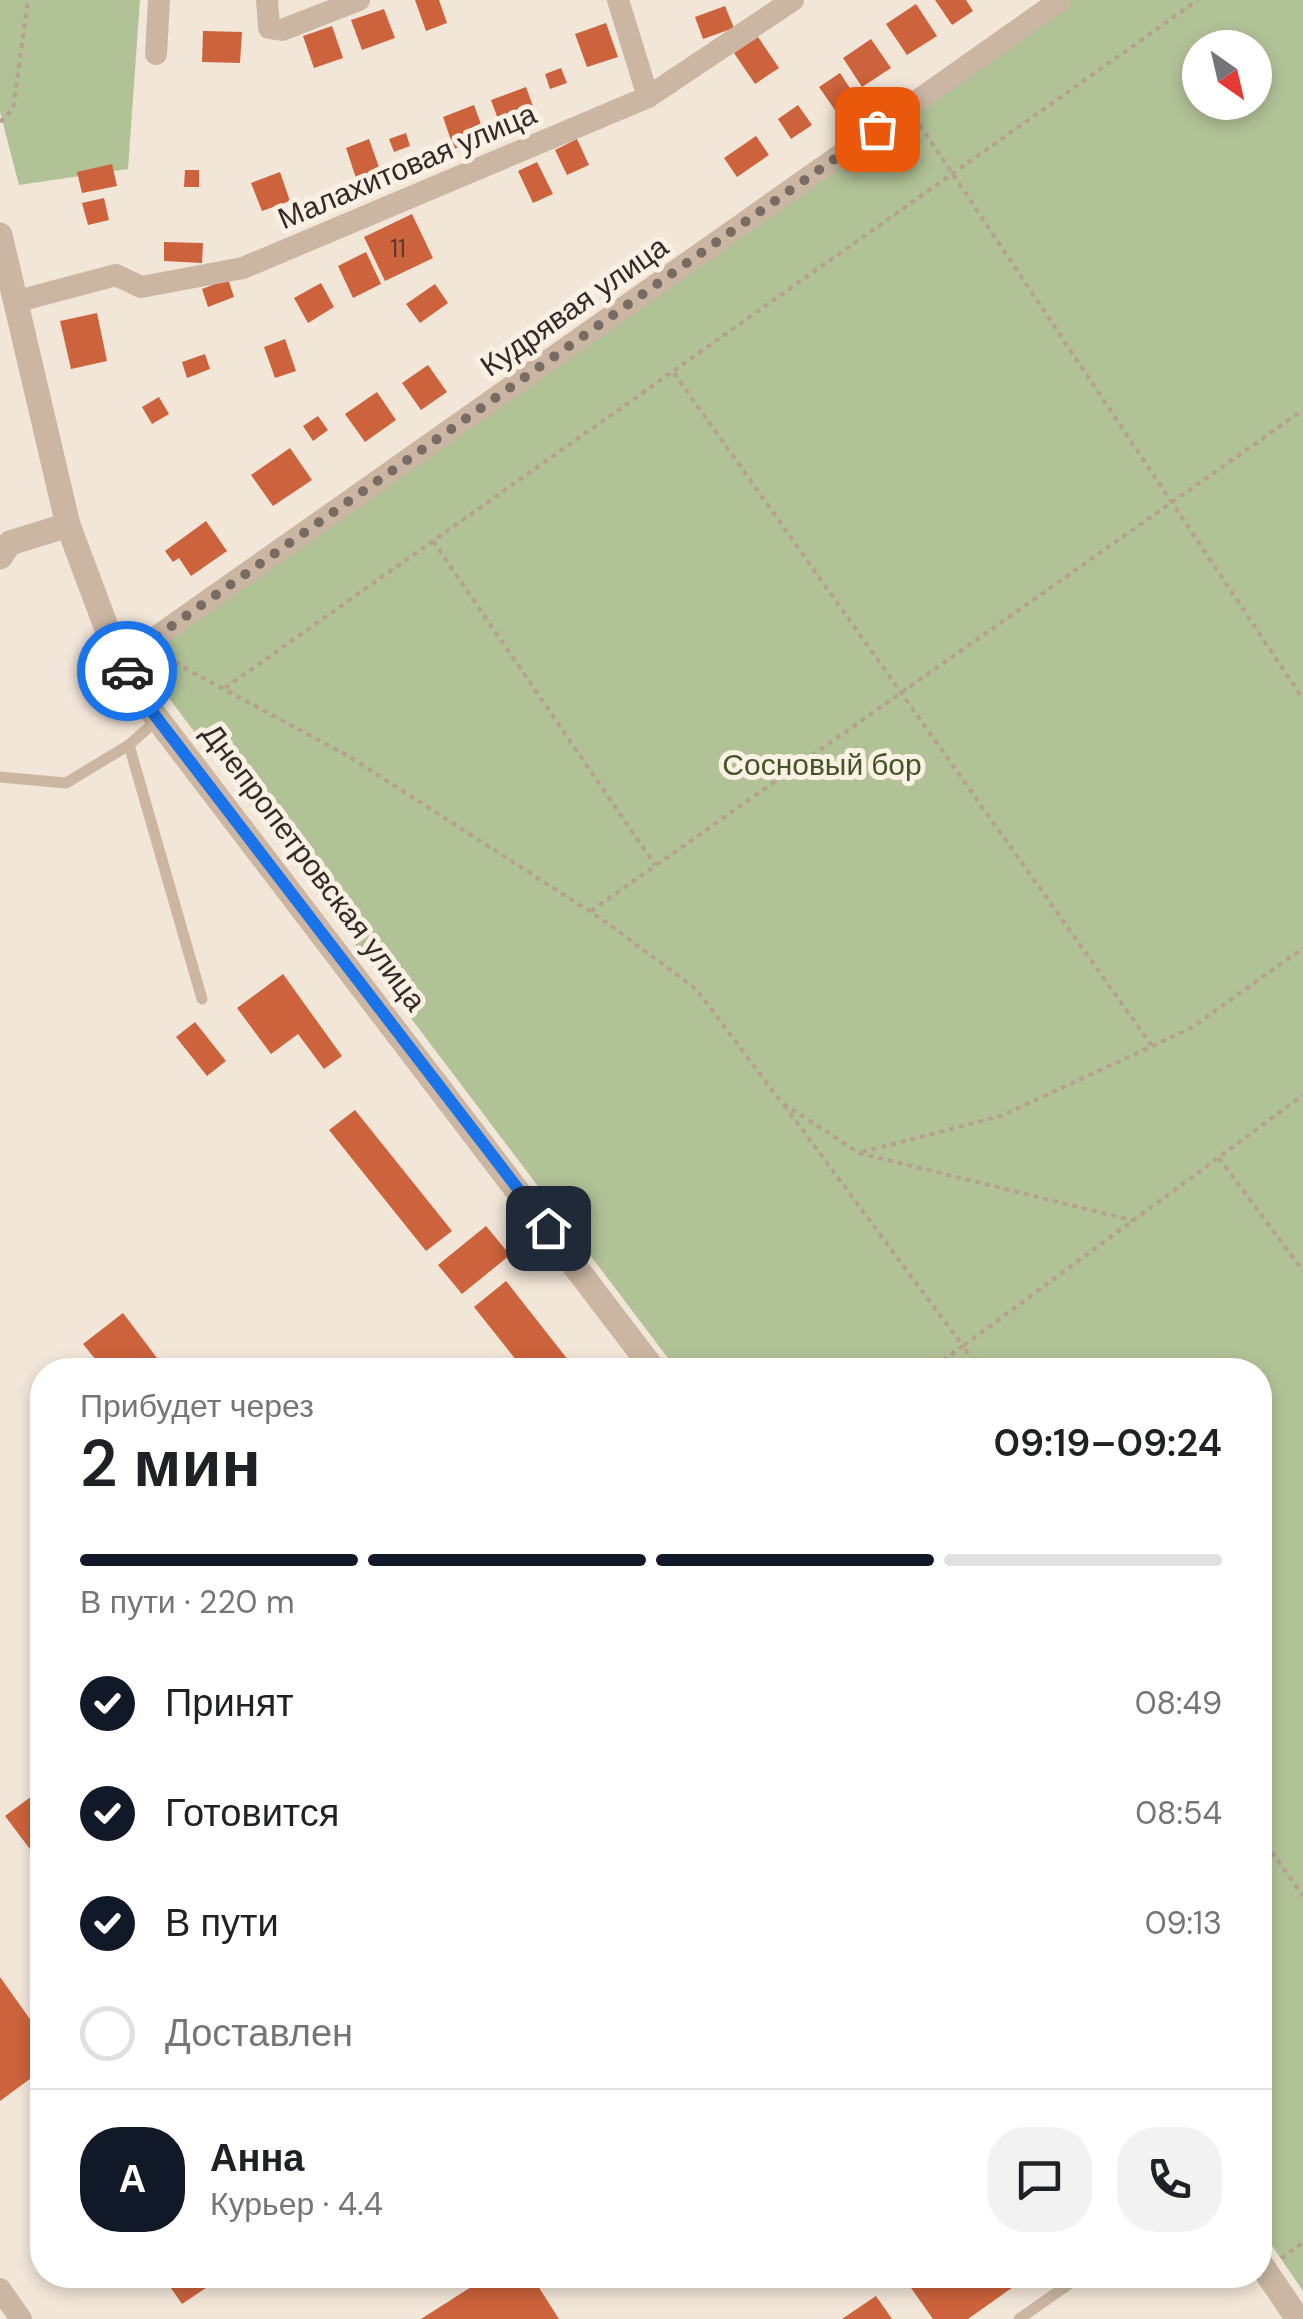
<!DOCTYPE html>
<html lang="ru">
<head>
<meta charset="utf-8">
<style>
  body { margin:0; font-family:"DM Sans",sans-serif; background:#f2f2f2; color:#202124; height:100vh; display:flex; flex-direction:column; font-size:38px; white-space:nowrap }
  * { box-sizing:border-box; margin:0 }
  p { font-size:32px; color:#757577 }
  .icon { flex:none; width:55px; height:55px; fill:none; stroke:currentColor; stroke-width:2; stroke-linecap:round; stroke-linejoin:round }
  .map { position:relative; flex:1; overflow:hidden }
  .sheet { position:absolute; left:30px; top:1358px; width:1242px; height:930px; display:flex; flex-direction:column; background:#fff; border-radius:40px; box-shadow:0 5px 15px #0003 }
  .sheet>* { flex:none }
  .needle { width:65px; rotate:146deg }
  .controls { position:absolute; left:1182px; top:30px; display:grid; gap:20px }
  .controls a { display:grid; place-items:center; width:90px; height:90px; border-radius:50%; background:#fff; box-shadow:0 5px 15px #0003; font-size:50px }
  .pin { position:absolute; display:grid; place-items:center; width:85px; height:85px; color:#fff; margin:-42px; border-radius:20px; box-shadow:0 5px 15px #0006 }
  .courier { position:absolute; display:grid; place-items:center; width:100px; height:100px; margin:-50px; border:8px solid #1a73e8; border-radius:50%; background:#fff; color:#222; box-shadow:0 2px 12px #0007 }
  .head em { font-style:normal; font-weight:600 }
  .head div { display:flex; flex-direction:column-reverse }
  .head { display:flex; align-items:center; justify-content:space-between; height:170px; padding:0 50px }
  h1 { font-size:65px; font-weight:600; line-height:75px }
  .bar { display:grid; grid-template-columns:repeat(4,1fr); gap:15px 10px; align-content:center; height:120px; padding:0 50px }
  .bar i { height:12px; border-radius:8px; background:#e0e0e0 }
  .bar .active { background:#111827 }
  .bar p { grid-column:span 4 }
  .line { display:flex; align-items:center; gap:25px; padding:0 50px; border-top:2px solid #e0e0e0 }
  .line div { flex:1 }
  .round { display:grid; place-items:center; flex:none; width:105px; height:105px; border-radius:40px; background:#f2f2f2 }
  ol { padding:0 50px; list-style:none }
  li { display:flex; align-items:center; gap:30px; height:110px }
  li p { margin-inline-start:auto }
  li .icon { padding:10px; border-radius:50%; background:#111827; color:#fff; stroke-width:4 }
  li:last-child { color:#757577 }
  li i { width:55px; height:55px; border:5px solid #e0e0e0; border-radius:50% }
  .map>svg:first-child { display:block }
</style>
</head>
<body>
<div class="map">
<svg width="1303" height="2319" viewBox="0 0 1303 2319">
  <rect width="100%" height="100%" fill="#f2e6d8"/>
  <!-- green -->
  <g fill="#b2c297" fill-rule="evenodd">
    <polygon points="0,0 140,0 128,169 19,185 0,112"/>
    <path d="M1071,0H1303V2291L1260,2228V1370H677L156,681L147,653ZM1200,48H1255V102H1200Z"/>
  </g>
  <!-- building -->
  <g fill="#cc633c">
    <polygon points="415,0 439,0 447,23 426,31"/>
    <polygon points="935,0 966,0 973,11 952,25"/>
    <polygon points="916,4 937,36 907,55 886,24"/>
    <polygon points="725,6 734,28 703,39 695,17"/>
    <polygon points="384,9 395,38 362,50 351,20"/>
    <polygon points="606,23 618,57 587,67 575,34"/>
    <polygon points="332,26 343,58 314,68 303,36"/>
    <polygon points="203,31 242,32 240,63 202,62"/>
    <polygon points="758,37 779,68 755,84 734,53"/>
    <polygon points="871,39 891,68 862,87 843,58"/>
    <polygon points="561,68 567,83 550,89 545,74"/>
    <polygon points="840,73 855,96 835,110 819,87"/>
    <polygon points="526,87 538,120 503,133 491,100"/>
    <polygon points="474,105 486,138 454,149 443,117"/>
    <polygon points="798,105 812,125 791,139 778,119"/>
    <polygon points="406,133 410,146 394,152 389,139"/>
    <polygon points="756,136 769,155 737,177 724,158"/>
    <polygon points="369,139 380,170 356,178 346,148"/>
    <polygon points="577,139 589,165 567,175 555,150"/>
    <polygon points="537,162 553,194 533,203 518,171"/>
    <polygon points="112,164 117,186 82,193 77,172"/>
    <polygon points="185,170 199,170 199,187 184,187"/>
    <polygon points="280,172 290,201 262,211 251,183"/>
    <polygon points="104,198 109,220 88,225 82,203"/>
    <polygon points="412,214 433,258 385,281 364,237"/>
    <polygon points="164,242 203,243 202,263 164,261"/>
    <polygon points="366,252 381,284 353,298 338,266"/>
    <polygon points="228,279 234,297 208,307 202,289"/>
    <polygon points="321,283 334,307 308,323 294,298"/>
    <polygon points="435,284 448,303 420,323 406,304"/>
    <polygon points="97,313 107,361 71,369 60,321"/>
    <polygon points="285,339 296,371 275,378 264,347"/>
    <polygon points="205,354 210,369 187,378 182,362"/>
    <polygon points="428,365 447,392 421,410 402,383"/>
    <polygon points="377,392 396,420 365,442 345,414"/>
    <polygon points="159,397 169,414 152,424 142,407"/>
    <polygon points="318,416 328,430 313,441 303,426"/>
    <polygon points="290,448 312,480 273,506 251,475"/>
    <polygon points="206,521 227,551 191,576 179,558 173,562 165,551"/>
    <polygon points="283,974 342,1056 324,1069 298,1034 271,1054 237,1008"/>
    <polygon points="195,1022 226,1061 207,1076 176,1037"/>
    <polygon points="355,1110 452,1231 426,1251 329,1130"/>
    <polygon points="486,1226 510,1255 462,1294 438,1265"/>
    <polygon points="506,1281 576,1370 524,1370 474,1307"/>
    <polygon points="123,1313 157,1358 141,1370 104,1370 83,1344"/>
    <polygon points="40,1790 42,1794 42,1865 5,1816"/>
    <polygon points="0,1977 42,2036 42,2070 0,2101"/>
    <polygon points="162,2275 225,2275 182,2304"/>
    <polygon points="490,2275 531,2275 559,2319 421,2319"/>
    <polygon points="930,2275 1030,2275 968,2319 933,2319 911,2288"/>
    <polygon points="876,2296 892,2319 842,2319"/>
  </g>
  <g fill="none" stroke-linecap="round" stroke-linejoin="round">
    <!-- path -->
    <g stroke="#b6a08e" stroke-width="4" stroke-dasharray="5 5" stroke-linecap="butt">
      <polyline points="0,122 13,109 28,0"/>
      <polyline points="920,125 1303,699"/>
      <polyline points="674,373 1152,1046"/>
      <polyline points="433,541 655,865"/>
      <polyline points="166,658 350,757 606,922 696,989 781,1102 859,1153 1135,1221"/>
      <polyline points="225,688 1198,0"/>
      <polyline points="591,911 1303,410"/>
      <polyline points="784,1105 963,1346 929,1370"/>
      <polyline points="862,1152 1001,1116 1191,1028 1303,948"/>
      <polyline points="1219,1158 1303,1271"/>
      <polyline points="979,1370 963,1346 1303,1095"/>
      <polyline points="1260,1836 1303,1896"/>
      <polyline points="1281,2258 1303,2243"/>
    </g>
    <!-- service -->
    <g stroke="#cab6a3" stroke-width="11">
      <polyline points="129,745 202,999"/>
      <polyline points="0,777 66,783 129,745 159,718"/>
      <polyline points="1019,2319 1082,2275"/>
    </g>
    <!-- minor -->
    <g stroke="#cab6a3" stroke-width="22">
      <polyline points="267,0 269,28 282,30 359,0"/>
      <polyline points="618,0 648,97"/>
      <polyline points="156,54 159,0"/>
      <polyline points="18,301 116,275 141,287 243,268 648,97 793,0"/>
      <polyline points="122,661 1060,0"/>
      <polyline points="0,2289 21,2319"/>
    </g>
    <!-- tertiary -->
    <g stroke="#cab6a3" stroke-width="25">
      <polyline points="0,235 68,525 110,637 137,692 654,1370"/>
      <polyline points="0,557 10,543 68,525"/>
      <polyline points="1260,2263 1298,2319"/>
    </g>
  </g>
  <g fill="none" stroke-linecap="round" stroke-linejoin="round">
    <!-- done -->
    <polyline stroke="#776c64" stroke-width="10" stroke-dasharray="0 18" points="127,671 122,661 877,129"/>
    <!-- route -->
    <polyline stroke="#1a73e8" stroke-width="12" points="127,671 137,692 548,1228"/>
  </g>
  <g text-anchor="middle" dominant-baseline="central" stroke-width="10" stroke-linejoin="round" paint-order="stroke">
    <!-- number labels -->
    <g font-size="25" fill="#5b392c">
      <text x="398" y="248">11</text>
    </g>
    <!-- street labels -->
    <g font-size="30" fill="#352b26" stroke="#faf0e4">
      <text transform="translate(407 166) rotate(-23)">Малахитовая улица</text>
      <text transform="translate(574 306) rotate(-35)">Кудрявая улица</text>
      <text transform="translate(314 867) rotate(53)">Днепропетровская улица</text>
    </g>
    <!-- park labels -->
    <g font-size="30" fill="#435428" stroke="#faf0e4">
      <text x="822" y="764">Сосновый бор</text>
    </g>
  </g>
</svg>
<div class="controls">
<a><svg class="needle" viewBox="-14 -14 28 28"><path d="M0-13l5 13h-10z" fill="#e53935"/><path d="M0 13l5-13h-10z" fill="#757577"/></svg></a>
</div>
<div class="pin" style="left:877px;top:129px;background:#ea580c"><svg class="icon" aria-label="bag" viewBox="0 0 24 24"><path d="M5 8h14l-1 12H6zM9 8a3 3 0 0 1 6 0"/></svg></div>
<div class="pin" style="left:548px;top:1228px;background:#1f2937"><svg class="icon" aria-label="home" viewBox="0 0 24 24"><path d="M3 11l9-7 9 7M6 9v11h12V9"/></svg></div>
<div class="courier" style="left:127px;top:671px"><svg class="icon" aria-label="car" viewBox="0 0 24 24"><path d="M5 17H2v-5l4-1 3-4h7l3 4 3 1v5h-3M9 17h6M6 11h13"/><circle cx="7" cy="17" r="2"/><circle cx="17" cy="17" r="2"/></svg></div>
<section class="sheet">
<div class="head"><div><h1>2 мин</h1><p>Прибудет через</p></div><em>09:19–09:24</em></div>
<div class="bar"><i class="active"></i><i class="active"></i><i class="active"></i><i></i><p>В пути · 220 m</p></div>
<ol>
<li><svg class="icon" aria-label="check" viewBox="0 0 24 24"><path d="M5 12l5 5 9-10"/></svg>Принят<p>08:49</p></li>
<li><svg class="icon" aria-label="check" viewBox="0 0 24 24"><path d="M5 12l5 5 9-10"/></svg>Готовится<p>08:54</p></li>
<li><svg class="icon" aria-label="check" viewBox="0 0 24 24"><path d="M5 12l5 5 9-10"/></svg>В пути<p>09:13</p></li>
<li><i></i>Доставлен</li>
</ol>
<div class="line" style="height:180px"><b class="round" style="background:#111827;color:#fff">А</b><div><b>Анна</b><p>Курьер · 4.4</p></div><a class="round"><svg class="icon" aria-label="chat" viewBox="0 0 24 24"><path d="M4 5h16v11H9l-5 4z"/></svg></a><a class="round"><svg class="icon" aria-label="phone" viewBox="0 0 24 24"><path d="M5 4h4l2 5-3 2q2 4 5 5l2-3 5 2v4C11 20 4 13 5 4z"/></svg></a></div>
</section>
</div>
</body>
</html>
